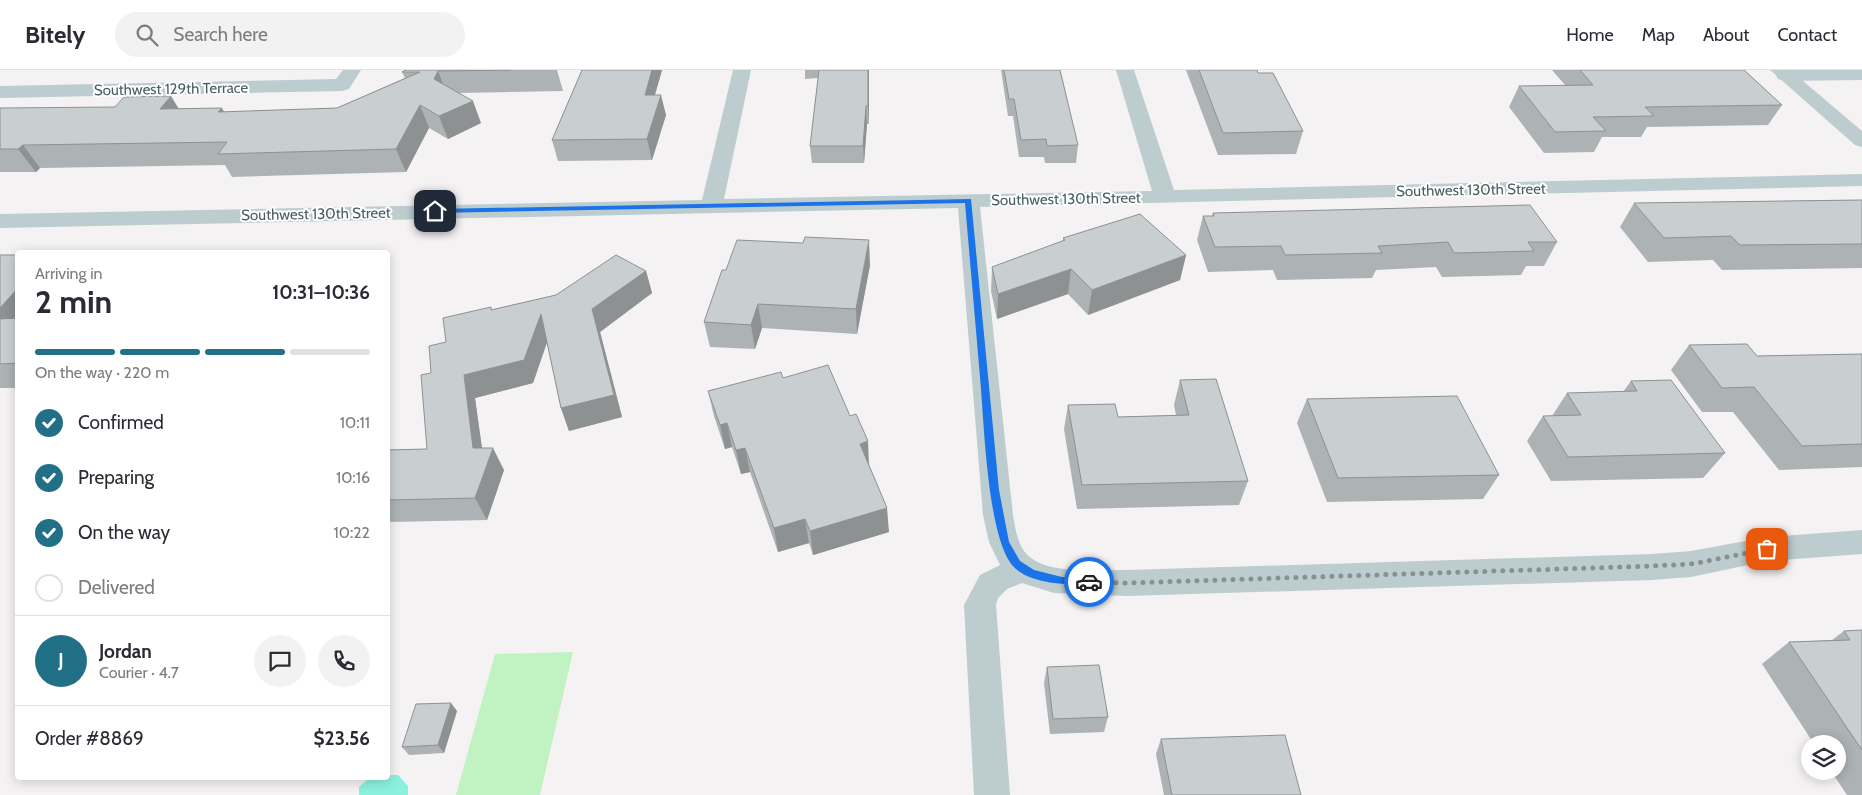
<!DOCTYPE html>
<html lang="en">
<head>
<meta charset="utf-8">
<style>
  body { margin:0; font-family:Cabin,sans-serif; background:#f2f2f3; color:#2b2b33; height:100vh; display:flex; flex-direction:column; font-size:19px; white-space:nowrap }
  * { box-sizing:border-box; margin:0 }
  p { font-size:16px; color:#7c7c81 }
  .icon { flex:none; width:28px; height:28px; fill:none; stroke:currentColor; stroke-width:2; stroke-linecap:round; stroke-linejoin:round }
  .map { position:relative; flex:1; overflow:hidden }
  .sheet { position:absolute; left:15px; top:180px; width:375px; height:530px; display:flex; flex-direction:column; background:#fff; border-radius:5px; box-shadow:0 2px 12px #0003 }
  .sheet>* { flex:none }
  .buttons { position:absolute; left:1801px; top:665px; display:grid; gap:10px }
  .buttons a { display:grid; place-items:center; width:45px; height:45px; border-radius:50%; background:#fff; box-shadow:0 2px 12px #0003; font-size:25px }
  .pin { position:absolute; display:grid; place-items:center; width:42px; height:42px; color:#fff; margin:-21px; border-radius:10px; box-shadow:0 2px 8px #0006 }
  .courier { position:absolute; display:grid; place-items:center; width:50px; height:50px; margin:-25px; border:4px solid #1a73e8; border-radius:50%; background:#fff; color:#222; box-shadow:0 1px 6px #0007 }
  .summary em { font-style:normal; font-weight:800 }
  .summary div { display:flex; flex-direction:column-reverse }
  .summary { display:flex; align-items:center; justify-content:space-between; height:85px; padding:0 20px }
  h1 { font-size:32px; font-weight:800; line-height:38px }
  .bar { display:grid; grid-template-columns:repeat(4,1fr); gap:8px 5px; align-content:center; height:60px; padding:0 20px }
  .bar i { height:6px; border-radius:4px; background:#e1e1e2 }
  .bar .active { background:#217087 }
  .bar p { grid-column:span 4 }
  .line { display:flex; align-items:center; gap:12px; padding:0 20px; border-top:1px solid #e1e1e2 }
  .line div { flex:1 }
  .round { display:grid; place-items:center; flex:none; width:52px; height:52px; border-radius:26px; background:#f2f2f3 }
  ol { padding:0 20px; list-style:none }
  li { display:flex; align-items:center; gap:15px; height:55px }
  li p { margin-inline-start:auto }
  li .icon { padding:5px; border-radius:50%; background:#217087; color:#fff; stroke-width:4 }
  li:last-child { color:#7c7c81 }
  li i { width:28px; height:28px; border:2px solid #e1e1e2; border-radius:50% }
  header { display:flex; align-items:center; gap:30px; box-sizing:border-box; height:70px; padding:0 25px; background:#fff; border-bottom:1px solid #e1e1e2 }
  header strong { font-size:24px }
  nav { display:flex; gap:28px; margin-inline-start:auto; font-size:18px }
  .search { width:350px; height:45px; background:#f2f2f3; display:flex; align-items:center; gap:12px; box-sizing:border-box; padding:0 18px; border-radius:28px; color:#7c7c81; font-size:19px }
  .map>svg:first-child { display:block }
</style>
</head>
<body>
<header>
<strong>Bitely</strong>
<div class="search"><svg class="icon" aria-label="search" viewBox="0 0 24 24"><circle cx="10" cy="10" r="6"/><path d="M15 15l6 6"/></svg>Search here</div>
<nav><a>Home</a><a>Map</a><a>About</a><a>Contact</a></nav>
</header>
<div class="map">
<svg width="1862" height="725" viewBox="0 0 1862 725">
  <rect width="100%" height="100%" fill="#f4f2f3"/>
  <!-- green -->
  <polygon fill="#c1f2c1" points="573,582 540,725 456,725 495,584"/>
  <!-- water -->
  <polygon fill="#8cf0df" points="388,705 398,705 408,716 408,725 359,725 359,717 368,709 388,708"/>
  <g fill="none" stroke-linecap="round" stroke-linejoin="round">
    <!-- minor -->
    <g fill="#bdcdcf" fill-rule="evenodd">
      <polygon points="343,0 361,0 349,19 342,21 0,28 0,16 336,9"/>
      <path d="M733,0H751L724,129L1152,121L1116,0H1134L1174,120L1862,104V116L980,137L1013,445C1015,457 1017,471 1024,481C1042,506 1099,500 1127,500L1652,484L1691,481L1767,467L1862,460V484L1767,491L1691,507L1652,510L1127,526L1054,523L1022,513L1007,519L998,528L996,535L1010,725H974L964,535L980,505L1000,495L989,472L983,445L958,138L0,158V144L702,130Z"/>
      <polygon points="1782,0 1862,0 1862,10 1785,11 1778,9 1776,5"/>
    </g>
    <!-- tertiary -->
    <polygon fill="#bdcdcf" fill-rule="evenodd" points="1770,0 1790,0 1862,61 1862,77 1855,75"/>
  </g>
  <!-- wall -->
  <g fill="#adb2b4">
    <polygon points="406,0 557,0 563,21 460,23 481,53 448,69 429,58 406,102 232,107 225,95 40,98 36,102 0,102 0,38 179,39 224,42 337,38 405,8 402,2"/>
    <polygon points="582,0 662,0 655,25 666,45 652,90 558,91 552,70"/>
    <polygon points="805,0 869,0 869,54 867,54 864,93 812,93 810,76 818,8 805,9"/>
    <polygon points="1001,0 1060,0 1078,75 1076,93 1045,93 1044,87 1019,87 1013,46 1008,46"/>
    <polygon points="1186,0 1257,0 1258,3 1303,61 1296,84 1218,85"/>
    <polygon points="1552,0 1744,0 1782,35 1768,55 1647,57 1641,67 1602,67 1594,82 1544,83 1509,37 1519,16 1565,15"/>
    <polygon points="1862,130 1862,198 1722,200 1713,190 1648,192 1620,157 1634,133"/>
    <polygon points="1213,143 1557,172 1544,196 1526,196 1521,205 1442,207 1436,197 1376,200 1372,208 1277,210 1273,200 1208,202 1197,170 1203,146 1212,146"/>
    <polygon points="1063,168 1186,185 1180,210 1088,245 1068,224 997,249 991,221 992,197 1063,171"/>
    <rect x="0" y="185" width="18" height="133"/>
    <polygon points="870,195 857,264 762,258 755,279 710,277 704,252 726,200"/>
    <polygon points="646,201 652,223 600,262 622,347 569,361 561,338 547,273 533,313 475,328 482,378 504,400 487,450 388,452 388,380 427,379 431,303 446,272 491,237 492,240 556,225"/>
    <polygon points="1689,275 1757,286 1862,284 1862,397 1779,400 1733,342 1702,342 1671,300"/>
    <polygon points="783,308 869,395 889,462 813,485 809,473 778,482 750,402 741,404 732,377 725,379 714,346 708,321"/>
    <polygon points="1180,310 1248,411 1239,435 1077,439 1064,359 1068,335 1118,347 1176,345 1174,335"/>
    <polygon points="1631,311 1725,383 1703,408 1551,411 1527,371 1543,346 1552,346 1567,323 1623,322"/>
    <polygon points="1307,329 1499,405 1483,429 1327,432 1297,353"/>
    <polygon points="1862,560 1862,725 1847,725 1831,701 1838,701 1838,674 1814,674 1762,594 1789,572 1832,570 1844,561"/>
    <polygon points="1047,597 1108,647 1104,662 1050,664 1044,613"/>
    <polygon points="457,641 444,683 409,685 402,677"/>
    <polygon points="1161,669 1301,725 1164,725 1156,684"/>
  </g>
  <!-- shaded-wall -->
  <g fill="#8d9192">
    <polygon points="652,0 662,0 649,45 645,25"/>
    <polygon points="868,0 869,0 869,54 868,36"/>
    <polygon points="438,1 447,24 434,9"/>
    <polygon points="661,25 666,45 652,90 647,69"/>
    <polygon points="171,26 185,49 160,39"/>
    <polygon points="473,31 481,53 448,69 439,46"/>
    <polygon points="420,35 429,58 406,102 396,79"/>
    <polygon points="866,36 867,54 864,93 863,76"/>
    <polygon points="222,38 235,61 218,42"/>
    <polygon points="23,75 40,98 36,102 18,79"/>
    <polygon points="869,170 870,195 857,264 856,239"/>
    <polygon points="1186,185 1180,210 1088,245 1092,220"/>
    <polygon points="1071,199 1068,224 997,249 998,224"/>
    <polygon points="646,201 652,223 600,262 622,347 569,361 561,338 592,239"/>
    <polygon points="18,218 18,266 0,260 0,238"/>
    <polygon points="758,234 762,258 755,279 751,255"/>
    <polygon points="541,244 549,266 533,313 475,328 485,401 473,378 464,305"/>
    <polygon points="727,353 732,377 725,379 720,355"/>
    <polygon points="868,371 869,395 861,398 860,374"/>
    <polygon points="493,378 504,400 487,450 475,428"/>
    <polygon points="745,378 750,402 741,404 736,380"/>
    <polygon points="887,438 889,462 813,485 810,461"/>
    <polygon points="805,449 809,473 778,482 774,458"/>
    <polygon points="451,633 457,641 444,683 438,675"/>
  </g>
  <!-- building -->
  <g fill="#c9cfd1" stroke="#8d9192">
    <polygon points="406,0 511,0 438,1 434,9 473,31 439,46 420,35 396,79 218,84 227,72 23,75 18,79 0,79 0,38 115,37 124,27 171,26 160,39 222,38 218,42 337,38 420,2 402,2"/>
    <polygon points="582,0 652,0 645,25 661,25 647,69 552,70"/>
    <polygon points="819,0 868,0 868,36 866,36 863,76 810,76"/>
    <polygon points="1004,0 1060,0 1078,75 1047,76 1046,69 1021,70 1014,29 1009,29"/>
    <polygon points="1199,0 1257,0 1258,3 1273,3 1303,61 1223,63"/>
    <polygon points="1580,0 1744,0 1782,35 1645,37 1654,46 1593,47 1606,61 1555,62 1519,16 1593,15"/>
    <polygon points="1862,130 1862,174 1740,175 1731,166 1664,168 1634,133"/>
    <polygon points="1530,135 1557,172 1528,172 1534,181 1454,183 1448,172 1378,176 1382,183 1285,185 1281,176 1215,177 1203,146 1214,146 1213,143"/>
    <polygon points="1140,144 1186,185 1092,220 1071,199 998,224 992,197 1065,170 1063,168"/>
    <polygon points="805,167 869,170 856,239 758,234 751,255 704,252 722,200 726,200 737,170 803,173"/>
    <polygon points="0,185 18,185 18,218 0,238"/>
    <polygon points="616,185 646,201 592,239 614,325 561,338 541,244 524,290 464,305 473,378 493,378 475,428 388,430 388,380 427,379 421,305 431,303 429,276 446,272 443,248 491,237 491,240 556,225"/>
    <polygon points="18,248 18,293 0,294 0,249"/>
    <polygon points="1747,274 1757,286 1862,284 1862,374 1802,376 1754,317 1722,318 1689,275"/>
    <polygon points="828,295 850,346 856,344 868,371 860,374 887,438 810,461 805,449 774,458 745,378 736,380 727,353 720,355 708,321 781,302 783,308"/>
    <polygon points="1216,309 1248,411 1082,415 1068,335 1115,334 1118,347 1189,345 1180,310"/>
    <polygon points="1671,310 1725,383 1568,387 1543,346 1581,345 1567,323 1637,321 1631,311"/>
    <polygon points="1457,326 1499,405 1338,408 1307,329"/>
    <polygon points="1862,560 1862,680 1789,572 1850,570 1844,561"/>
    <polygon points="1099,595 1108,647 1053,649 1047,597"/>
    <polygon points="451,633 438,675 402,677 416,634"/>
    <polygon points="1285,665 1301,725 1172,725 1161,669"/>
  </g>
  <!-- route -->
  <path fill="#1a73e8" d="M971,129L999,420L1009,472L1020,491L1034,500L1062,507L1089,508L1094,512L1089,515C1067,514 1030,515 1013,496C987,467 984,349 980,307C975,249 970,191 965,133L435,143L432,141L435,139Z"/>
  <g fill="none" stroke-linecap="round" stroke-linejoin="round">
    <!-- done -->
    <polyline stroke="#859294" stroke-width="5" stroke-dasharray="0 9" points="1089,512 1127,513 1652,496 1691,494 1767,479"/>
  </g>
  <g text-anchor="middle" dominant-baseline="central" stroke-width="4" stroke-linejoin="round" paint-order="stroke">
    <!-- far-street labels -->
    <g font-size="15" fill="#495e61" stroke="#fff">
      <text transform="translate(171 19) rotate(-1)">Southwest 129th Terrace</text>
      <text transform="translate(1471 120) rotate(-1)">Southwest 130th Street</text>
      <text transform="translate(1066 129) rotate(-1)">Southwest 130th Street</text>
      <text transform="translate(316 144) rotate(-1)">Southwest 130th Street</text>
    </g>
  </g>
</svg>
<div class="buttons">
<a><svg class="icon" aria-label="layers" viewBox="0 0 24 24"><path d="M12 4l9 5-9 5-9-5zM3 14l9 5 9-5"/></svg></a>
</div>
<div class="pin" style="left:1767px;top:479px;background:#ea580c"><svg class="icon" aria-label="bag" viewBox="0 0 24 24"><path d="M5 8h14l-1 12H6zM9 8a3 3 0 0 1 6 0"/></svg></div>
<div class="pin" style="left:435px;top:141px;background:#1f2937"><svg class="icon" aria-label="home" viewBox="0 0 24 24"><path d="M3 11l9-7 9 7M6 9v11h12V9"/></svg></div>
<div class="courier" style="left:1089px;top:512px"><svg class="icon" aria-label="car" viewBox="0 0 24 24"><path d="M5 17H2v-5l4-1 3-4h7l3 4 3 1v5h-3M9 17h6M6 11h13"/><circle cx="7" cy="17" r="2"/><circle cx="17" cy="17" r="2"/></svg></div>
<section class="sheet">
<div class="summary"><div><h1>2 min</h1><p>Arriving in</p></div><em>10:31–10:36</em></div>
<div class="bar"><i class="active"></i><i class="active"></i><i class="active"></i><i></i><p>On the way · 220 m</p></div>
<ol>
<li><svg class="icon" aria-label="check" viewBox="0 0 24 24"><path d="M5 12l5 5 9-10"/></svg>Confirmed<p>10:11</p></li>
<li><svg class="icon" aria-label="check" viewBox="0 0 24 24"><path d="M5 12l5 5 9-10"/></svg>Preparing<p>10:16</p></li>
<li><svg class="icon" aria-label="check" viewBox="0 0 24 24"><path d="M5 12l5 5 9-10"/></svg>On the way<p>10:22</p></li>
<li><i></i>Delivered</li>
</ol>
<div class="line" style="height:90px"><b class="round" style="background:#217087;color:#fff">J</b><div><b>Jordan</b><p>Courier · 4.7</p></div><a class="round"><svg class="icon" aria-label="chat" viewBox="0 0 24 24"><path d="M4 5h16v11H9l-5 4z"/></svg></a><a class="round"><svg class="icon" aria-label="phone" viewBox="0 0 24 24"><path d="M5 4h4l2 5-3 2q2 4 5 5l2-3 5 2v4C11 20 4 13 5 4z"/></svg></a></div>
<div class="line" style="height:65px"><div>Order #8869</div><b>$23.56</b></div>
</section>
</div>
</body>
</html>
